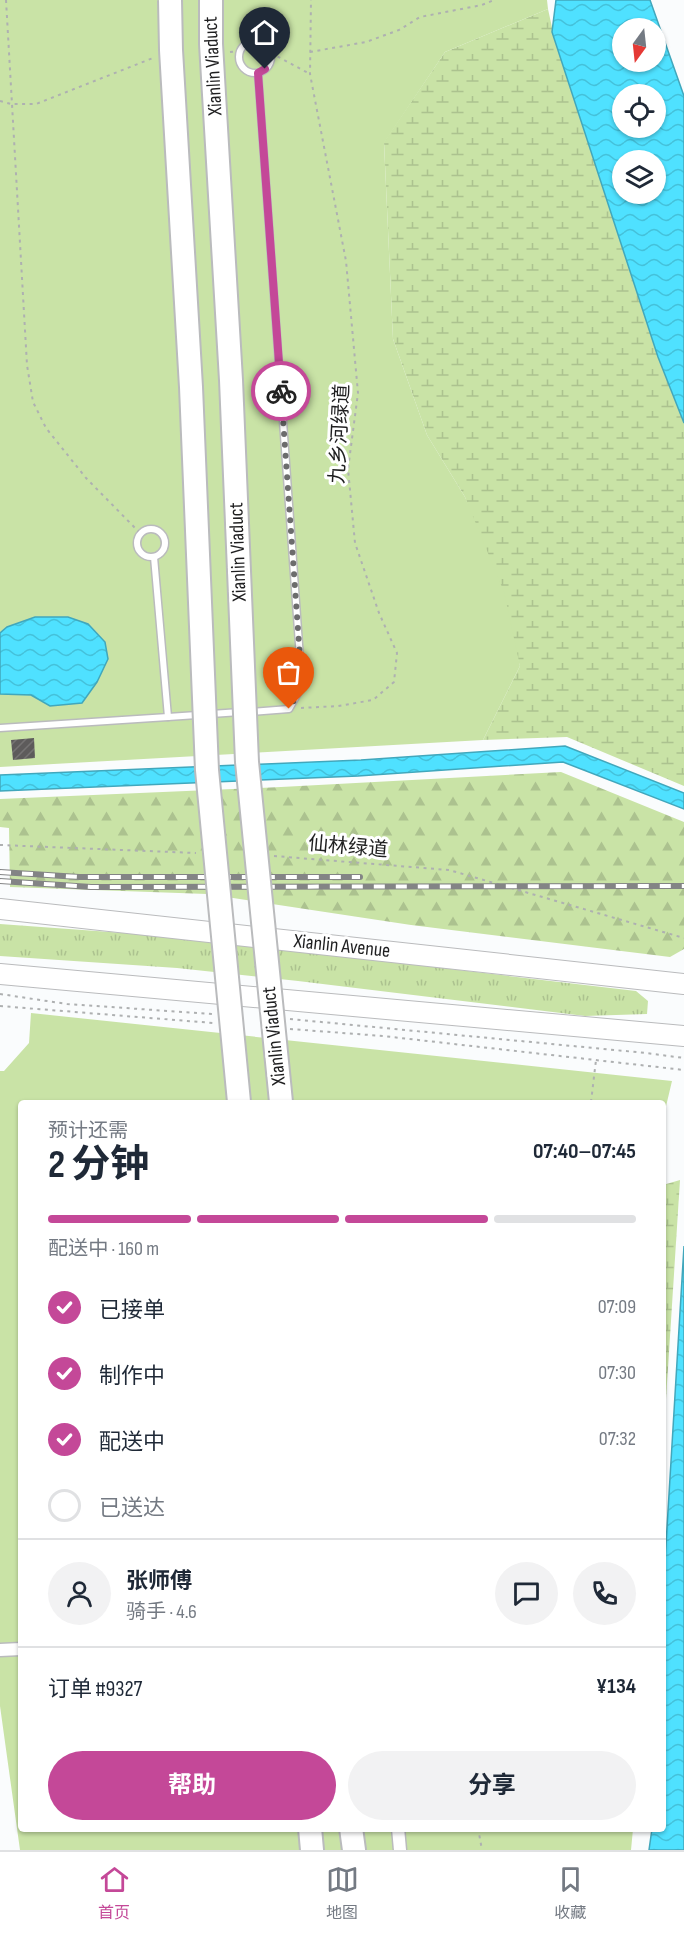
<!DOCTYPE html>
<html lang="zh">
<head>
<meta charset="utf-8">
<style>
  body { margin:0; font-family:"Sofia Sans Condensed","Noto Sans SC",sans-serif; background:#f2f2f3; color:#1f2937; height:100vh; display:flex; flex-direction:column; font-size:22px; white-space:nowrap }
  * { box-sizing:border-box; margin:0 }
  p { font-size:20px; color:#747a83 }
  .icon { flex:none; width:33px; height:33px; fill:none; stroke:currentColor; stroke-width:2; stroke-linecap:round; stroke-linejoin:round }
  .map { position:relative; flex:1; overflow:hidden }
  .details { position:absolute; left:18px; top:1100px; width:648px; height:732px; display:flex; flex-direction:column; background:#fff; border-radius:6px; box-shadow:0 2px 4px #0004 }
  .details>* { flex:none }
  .needle { width:39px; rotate:195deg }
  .buttons { position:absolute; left:612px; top:18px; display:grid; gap:12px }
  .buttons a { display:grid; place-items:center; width:54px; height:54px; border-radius:50%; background:#fff; box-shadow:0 2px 4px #0004; font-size:30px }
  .pin { position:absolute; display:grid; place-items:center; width:51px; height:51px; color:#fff; margin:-62px -26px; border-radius:50% 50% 50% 0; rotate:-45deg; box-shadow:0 0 6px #0007 }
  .pin .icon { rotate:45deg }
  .courier { position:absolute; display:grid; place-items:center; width:60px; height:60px; margin:-30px; border:4px solid #c44898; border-radius:50%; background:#fff; color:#222; box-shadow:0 2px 8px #0007 }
  .head em { font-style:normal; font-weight:700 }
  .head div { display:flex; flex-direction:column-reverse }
  .head { display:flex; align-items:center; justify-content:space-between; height:102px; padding:0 30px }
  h1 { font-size:39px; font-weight:700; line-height:45px }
  .bar { display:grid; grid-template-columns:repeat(4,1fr); gap:9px 6px; align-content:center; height:72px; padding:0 30px }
  .bar i { height:8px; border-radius:4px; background:#e0e1e3 }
  .bar .current { background:#c44898 }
  .bar p { grid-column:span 4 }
  .line { display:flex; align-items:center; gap:15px; padding:0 30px; border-top:2px solid #e0e1e3 }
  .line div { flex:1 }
  .round { display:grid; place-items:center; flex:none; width:63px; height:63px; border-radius:32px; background:#f2f2f3 }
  ol { padding:0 30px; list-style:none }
  li { display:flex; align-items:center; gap:18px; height:66px }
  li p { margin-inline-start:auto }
  li .icon { padding:6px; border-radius:50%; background:#c44898; color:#fff; stroke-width:4 }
  li:last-child { color:#747a83 }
  li i { width:33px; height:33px; border:3px solid #e0e1e3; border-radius:50% }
  .action { display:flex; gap:12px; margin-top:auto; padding:12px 30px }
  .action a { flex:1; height:69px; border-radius:36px; background:#c44898; color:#fff; font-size:24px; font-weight:700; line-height:69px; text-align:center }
  .action a+a { background:#f2f2f3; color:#1f2937 }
  .tab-bar { display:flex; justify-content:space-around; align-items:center; height:84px; border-top:2px solid #e0e1e3; background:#fff; font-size:16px; color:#747a83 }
  .tab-bar a { display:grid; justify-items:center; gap:3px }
  .tab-bar .current { color:#c44898 }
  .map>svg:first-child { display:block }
</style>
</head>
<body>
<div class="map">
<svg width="684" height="1850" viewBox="0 0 684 1850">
  <defs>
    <pattern id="grass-tufts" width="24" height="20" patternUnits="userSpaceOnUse" patternTransform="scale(1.5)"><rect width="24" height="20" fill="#c9e3a6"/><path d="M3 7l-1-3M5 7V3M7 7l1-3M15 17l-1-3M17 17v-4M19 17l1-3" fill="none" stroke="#acc28f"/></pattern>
    <pattern id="forest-firs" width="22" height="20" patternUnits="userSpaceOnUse" patternTransform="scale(1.5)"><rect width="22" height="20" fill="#c9e3a6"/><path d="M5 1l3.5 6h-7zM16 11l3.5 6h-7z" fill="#acc28f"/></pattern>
    <pattern id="wetland-marsh" width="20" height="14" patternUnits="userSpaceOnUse" patternTransform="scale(1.5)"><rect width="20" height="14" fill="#c9e3a6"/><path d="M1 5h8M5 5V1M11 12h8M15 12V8" fill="none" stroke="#acc28f"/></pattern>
    <pattern id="water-waves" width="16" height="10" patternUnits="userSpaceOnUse" patternTransform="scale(1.5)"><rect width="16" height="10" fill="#4fe1ff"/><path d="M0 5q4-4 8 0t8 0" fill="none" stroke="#44c1da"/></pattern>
    <pattern id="building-hatch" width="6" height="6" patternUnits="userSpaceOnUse" patternTransform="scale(1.5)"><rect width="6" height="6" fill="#5d5b5b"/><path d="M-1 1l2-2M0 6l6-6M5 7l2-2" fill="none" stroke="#757373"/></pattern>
  </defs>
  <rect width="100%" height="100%" fill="#fafcfd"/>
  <!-- grass -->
  <polygon fill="url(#grass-tufts)" points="0,924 179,937 636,991 648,1001 647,1014 585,1016 298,981 177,968 0,956"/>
  <!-- forest -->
  <polygon fill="url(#forest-firs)" points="561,772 684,822 684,949 670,957 411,925 207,894 10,887 9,828 0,827 0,799 281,787"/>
  <!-- wetland -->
  <g fill="url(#wetland-marsh)">
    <polygon points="548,9 553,32 658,357 684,423 684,786 567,737 483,740 520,666 465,497 427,435 393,339 384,142 445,52"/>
    <polygon points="680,1180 663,1446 663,1185"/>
  </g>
  <!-- green -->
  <g fill="#c9e3a6">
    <polygon points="0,0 547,0 548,9 445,52 384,143 393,339 427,435 465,497 504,592 520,666 483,740 0,767"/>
    <polygon points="31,1013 672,1081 663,1119 663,1102 21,1102 21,1828 633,1829 631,1850 20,1850 0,1706 0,1071 4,1071 29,1043"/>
  </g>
  <!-- water -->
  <g fill="url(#water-waves)" stroke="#41a7bc" stroke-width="1.5" fill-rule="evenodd">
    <path d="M556,0H650L684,96V423L658,357L552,32ZM656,28V62H622V28ZM656,94V128H622V94ZM622,160H656V194H622Z"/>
    <polygon points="35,617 68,617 88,624 105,642 108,659 97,682 82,703 50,706 31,695 0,694 0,633 7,627"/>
    <polygon points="565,746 684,793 684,809 563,762 358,776 0,791 0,775 361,760"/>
    <polygon points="684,1246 684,1850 649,1850 652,1829 663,1828 663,1594"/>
  </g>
  <!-- building -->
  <polygon fill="url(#building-hatch)" points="34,738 35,758 13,760 11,740"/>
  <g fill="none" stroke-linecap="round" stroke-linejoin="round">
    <defs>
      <g id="lane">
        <circle cx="255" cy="57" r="16"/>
        <circle cx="151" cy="543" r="14"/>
        <polyline points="250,712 289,709 302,686 258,73"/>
        <polyline points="168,717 240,712"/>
        <polyline points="0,728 168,717 154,557"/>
      </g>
      <g id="street">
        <polyline points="0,1650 21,1649"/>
        <polyline points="398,1828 400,1850"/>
      </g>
      <g id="primary">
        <polyline points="0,909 684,984"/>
        <polyline points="0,974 684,1036"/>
      </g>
      <g id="highway">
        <polyline points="310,1828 312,1850"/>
        <polyline points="351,1828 354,1850"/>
      </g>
    </defs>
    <!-- lane casing -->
    <use href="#lane" stroke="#babbbd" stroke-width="9"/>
    <!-- street casing -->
    <use href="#street" stroke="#babbbd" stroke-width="15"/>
    <!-- primary casing -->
    <use href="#primary" stroke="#babbbd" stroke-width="22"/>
    <!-- highway casing -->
    <use href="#highway" stroke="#babbbd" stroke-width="26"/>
    <!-- path -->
    <g stroke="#aeb0b1" stroke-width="2" stroke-dasharray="3 4.5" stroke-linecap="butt">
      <polyline points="6,0 27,365 33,402 46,428 86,478 140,533"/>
      <polyline points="230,52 239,51"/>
      <polyline points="310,52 366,42 399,30 420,17 482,5 494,0"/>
      <polyline points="271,53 310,74"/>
      <polyline points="0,101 11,104 36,104 153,58"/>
      <polyline points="301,708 338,706 373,700 394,682 397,653 379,613 355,543 348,469 358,393 346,261 310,74 311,0"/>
      <polyline points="0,845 196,853"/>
      <polyline points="274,856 449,870 684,938"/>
      <polyline points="0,994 67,1004 212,1014"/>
      <polyline points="0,1006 213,1023"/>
      <polyline points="290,1019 646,1053 684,1058"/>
      <polyline points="290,1029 383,1036 684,1070"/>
      <polyline points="591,1102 596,1060"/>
      <polyline points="478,1828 482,1850"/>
    </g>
    <!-- lane -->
    <use href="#lane" stroke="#fff" stroke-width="6"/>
    <!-- street -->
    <use href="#street" stroke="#fff" stroke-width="12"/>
    <!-- primary -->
    <use href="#primary" stroke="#fff" stroke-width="20"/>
    <!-- highway -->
    <use href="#highway" stroke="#fff" stroke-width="22"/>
    <defs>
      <g id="rail">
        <polyline points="0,872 79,877 360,877"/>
        <polyline points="0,881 91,887 684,886"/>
      </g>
    </defs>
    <!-- rail casing -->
    <use href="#rail" stroke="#838485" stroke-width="6"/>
    <!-- rail -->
    <use href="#rail" stroke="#fff" stroke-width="4" stroke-dasharray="11" stroke-linecap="butt"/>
    <defs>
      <g id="highway-bridge">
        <polyline points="170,0 171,50 191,387 207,770 239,1102"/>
        <polyline points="211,0 211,44 231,380 247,762 281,1102"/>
      </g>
    </defs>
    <!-- highway-bridge casing -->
    <use href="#highway-bridge" stroke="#babbbd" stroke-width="26" stroke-linecap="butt"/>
    <!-- highway-bridge -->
    <use href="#highway-bridge" stroke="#fff" stroke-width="22"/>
  </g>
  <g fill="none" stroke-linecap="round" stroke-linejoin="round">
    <!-- done -->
    <polyline stroke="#6c6c6d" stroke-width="6" stroke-dasharray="0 10.8" points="281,391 302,686 289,709"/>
    <!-- route -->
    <polyline stroke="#c44898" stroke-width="8" points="265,69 258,73 281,391"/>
  </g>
  <g text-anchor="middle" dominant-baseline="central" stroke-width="6" stroke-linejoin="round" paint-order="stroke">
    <!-- street labels -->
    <g font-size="20" fill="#1f1f20" stroke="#fff">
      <text transform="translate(213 66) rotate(-93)">Xianlin Viaduct</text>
      <text transform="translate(340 434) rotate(-87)">九乡河绿道</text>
      <text transform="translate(238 552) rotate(-92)">Xianlin Viaduct</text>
      <text transform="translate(348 847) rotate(5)">仙林绿道</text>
      <text transform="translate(342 946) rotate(6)">Xianlin Avenue</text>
      <text transform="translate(274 1036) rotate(-96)">Xianlin Viaduct</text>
    </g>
  </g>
</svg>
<div class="buttons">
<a><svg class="needle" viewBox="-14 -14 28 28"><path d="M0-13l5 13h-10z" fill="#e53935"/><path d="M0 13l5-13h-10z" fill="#747a83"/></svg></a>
<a><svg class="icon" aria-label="locate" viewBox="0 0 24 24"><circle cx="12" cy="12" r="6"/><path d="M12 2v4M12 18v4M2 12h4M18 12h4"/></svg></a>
<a><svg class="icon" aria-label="layers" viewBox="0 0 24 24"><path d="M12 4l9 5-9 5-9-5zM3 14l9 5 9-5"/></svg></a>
</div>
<div class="pin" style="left:289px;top:709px;background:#ea580c"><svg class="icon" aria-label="bag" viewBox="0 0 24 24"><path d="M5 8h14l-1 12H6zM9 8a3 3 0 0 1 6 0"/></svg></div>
<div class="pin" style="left:265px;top:69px;background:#1f2937"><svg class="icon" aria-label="home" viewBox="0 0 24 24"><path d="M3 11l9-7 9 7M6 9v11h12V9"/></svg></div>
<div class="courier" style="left:281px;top:391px"><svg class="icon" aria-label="bike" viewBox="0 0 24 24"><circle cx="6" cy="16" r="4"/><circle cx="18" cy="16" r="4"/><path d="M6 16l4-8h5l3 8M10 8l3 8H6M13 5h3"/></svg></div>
<section class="details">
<div class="head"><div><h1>2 分钟</h1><p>预计还需</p></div><em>07:40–07:45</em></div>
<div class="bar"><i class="current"></i><i class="current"></i><i class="current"></i><i></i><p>配送中 · 160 m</p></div>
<ol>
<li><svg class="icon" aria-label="check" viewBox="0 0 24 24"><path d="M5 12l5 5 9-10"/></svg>已接单<p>07:09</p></li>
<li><svg class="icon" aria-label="check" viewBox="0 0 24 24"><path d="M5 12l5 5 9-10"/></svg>制作中<p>07:30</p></li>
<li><svg class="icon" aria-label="check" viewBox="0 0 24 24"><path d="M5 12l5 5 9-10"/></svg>配送中<p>07:32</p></li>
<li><i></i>已送达</li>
</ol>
<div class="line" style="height:108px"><a class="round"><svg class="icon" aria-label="person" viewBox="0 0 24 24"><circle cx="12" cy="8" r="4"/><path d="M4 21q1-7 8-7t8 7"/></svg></a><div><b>张师傅</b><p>骑手 · 4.6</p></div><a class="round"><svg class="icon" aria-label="chat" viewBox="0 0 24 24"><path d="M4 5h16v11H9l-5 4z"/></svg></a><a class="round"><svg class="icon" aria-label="phone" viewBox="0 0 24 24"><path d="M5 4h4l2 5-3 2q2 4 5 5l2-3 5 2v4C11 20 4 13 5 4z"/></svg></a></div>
<div class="line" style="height:78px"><div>订单 #9327</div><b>¥134</b></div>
<div class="action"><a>帮助</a><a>分享</a></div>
</section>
</div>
<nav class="tab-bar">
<a class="current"><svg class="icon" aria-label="home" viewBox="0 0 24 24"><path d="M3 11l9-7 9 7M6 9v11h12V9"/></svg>首页</a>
<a><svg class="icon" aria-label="map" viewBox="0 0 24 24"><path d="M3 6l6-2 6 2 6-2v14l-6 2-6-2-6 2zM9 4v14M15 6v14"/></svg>地图</a>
<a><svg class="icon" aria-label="saved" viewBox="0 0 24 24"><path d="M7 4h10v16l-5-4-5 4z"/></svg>收藏</a>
</nav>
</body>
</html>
